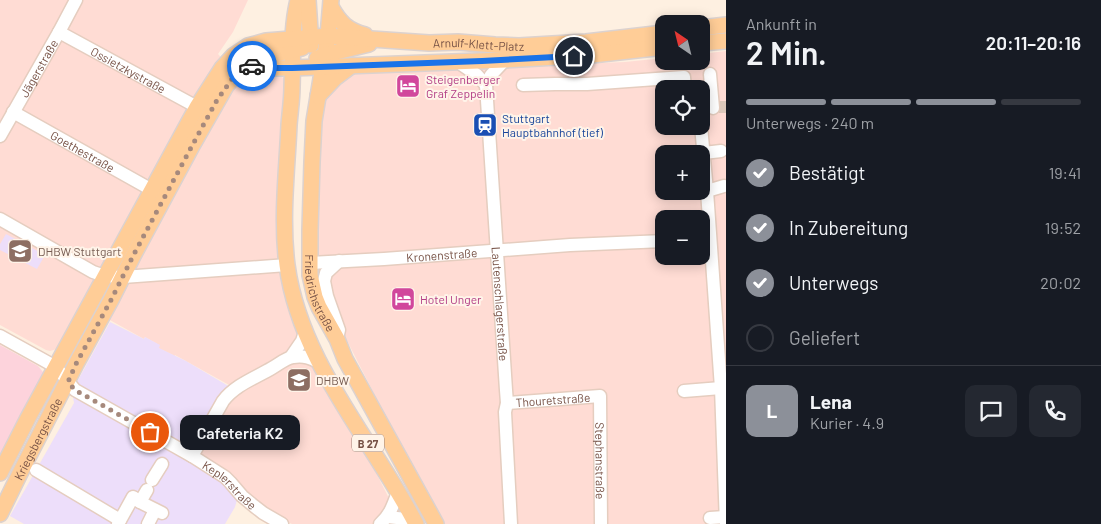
<!DOCTYPE html>
<html lang="de">
<head>
<meta charset="utf-8">
<style>
  body { margin:0; font-family:Barlow,sans-serif; background:#242831; color:#f1f3f6; height:100vh; display:flex; flex-direction:column; font-size:19px; white-space:nowrap }
  * { box-sizing:border-box; margin:0 }
  p { font-size:16px; color:#9ea1a6 }
  .icon { flex:none; width:28px; height:28px; fill:none; stroke:currentColor; stroke-width:2; stroke-linecap:round; stroke-linejoin:round }
  .map { position:relative; flex:1; overflow:hidden }
  .sheet { display:flex; flex-direction:column; background:#171b24; width:375px }
  .sheet>* { flex:none }
  .needle { width:32px; rotate:325deg }
  .fabs { position:absolute; left:655px; top:15px; display:grid; gap:10px }
  .fabs a { display:grid; place-items:center; width:55px; height:55px; border-radius:10px; background:#171b24; box-shadow:0 2px 12px #0003; font-size:25px }
  .pin { position:absolute; display:grid; place-items:center; width:42px; height:42px; color:#fff; margin:-21px; border:2px solid #fff; border-radius:50%; box-shadow:0 1px 5px #0007 }
  .courier { position:absolute; display:grid; place-items:center; width:50px; height:50px; margin:-25px; border:4px solid #1a73e8; border-radius:50%; background:#fff; color:#222; box-shadow:0 1px 6px #0007 }
  .bubble { position:absolute; height:35px; border-radius:10px; background:#171b24; box-shadow:0 2px 12px #0003; font-size:16px; font-weight:600; line-height:35px; text-align:center }
  .summary em { font-style:normal; font-weight:600 }
  .summary div { display:flex; flex-direction:column-reverse }
  .summary { display:flex; align-items:center; justify-content:space-between; height:85px; padding:0 20px }
  h1 { font-size:32px; font-weight:600; line-height:38px }
  .bar { display:grid; grid-template-columns:repeat(4,1fr); gap:8px 5px; align-content:center; height:60px; padding:0 20px }
  .bar i { height:6px; border-radius:4px; background:#363941 }
  .bar .current { background:#8c9099 }
  .bar p { grid-column:span 4 }
  .line { display:flex; align-items:center; gap:12px; padding:0 20px; border-top:1px solid #363941 }
  .line div { flex:1 }
  .round { display:grid; place-items:center; flex:none; width:52px; height:52px; border-radius:10px; background:#242831 }
  ol { padding:0 20px; list-style:none }
  li { display:flex; align-items:center; gap:15px; height:55px }
  li p { margin-inline-start:auto }
  li .icon { padding:5px; border-radius:50%; background:#8c9099; color:#fff; stroke-width:4 }
  li:last-child { color:#9ea1a6 }
  li i { width:28px; height:28px; border:2px solid #363941; border-radius:50% }
  main { display:flex; flex:1; min-height:0 }
  .map>svg:first-child { display:block }
</style>
</head>
<body>
<main>
<div class="map">
<svg width="726" height="524" viewBox="0 0 726 524">
  <rect width="100%" height="100%" fill="#fef0e1"/>
  <!-- commercial -->
  <g fill="#ffdcd4" fill-rule="evenodd">
    <polygon points="0,0 248,0 233,32 218,54 245,83 263,76 277,75 284,78 287,84 287,295 296,328 317,375 362,445 402,524 292,524 264,510 234,479 201,456 201,453 202,450 229,400 240,391 175,355 175,356 158,348 159,345 145,337 144,339 83,305 63,344 57,349 50,351 46,350 0,325"/>
    <path d="M726,51V524H443L401,447L331,309L321,275L318,259L314,200L327,74L625,62L664,58V61H701V54ZM664,89H701V126H664ZM664,154H701V191H664ZM664,219H701V256H664Z"/>
  </g>
  <!-- education -->
  <g fill="#eddefa">
    <polygon points="6,234 45,255 37,269 0,250 0,244"/>
    <polygon points="110,322 144,339 145,337 160,345 159,348 186,361 230,387 185,459 224,481 238,496 235,507 225,524 24,524 10,516 74,403 72,391"/>
  </g>
  <!-- medical -->
  <polygon fill="#fdd3dc" points="0,345 38,366 43,372 43,374 0,457"/>
  <g fill="none" stroke-linecap="round" stroke-linejoin="round">
    <!-- minor-tunnel -->
    <polyline stroke="#dcc8ba" stroke-width="12" stroke-dasharray="12 6" stroke-linecap="butt" points="719,107 726,107"/>
    <defs>
      <g id="minor">
        <path id="s1" d="M59,32L197,107"/>
        <path id="s2" d="M505,60L491,75L486,85L506,390L507,403L505,412L511,524"/>
        <polyline points="458,62 477,75 486,85"/>
        <polyline points="710,74 713,108"/>
        <polyline points="523,85 555,84 587,84 684,77 685,89"/>
        <path id="s3" d="M13,112L152,190"/>
        <polyline points="701,126 707,191 721,388 726,524"/>
        <path id="s4" d="M0,136L59,32L76,0"/>
        <polyline points="704,153 721,151"/>
        <polyline points="707,191 724,186"/>
        <polyline points="0,219 93,272 105,276 123,277 287,265"/>
        <path id="s5" d="M310,263L384,259L570,245L664,241"/>
        <path id="s6" d="M0,336L56,367L75,390L192,456L225,477L230,482L242,496L254,506L263,513L282,524"/>
        <polyline points="337,338 339,330 327,296 324,281 326,273 339,261"/>
        <polyline points="291,357 302,341 305,332"/>
        <polyline points="684,391 721,388"/>
        <path id="s7" d="M507,403L600,396L601,524"/>
        <path d="M192,456L223,401C235,385 255,378 272,368C279,364 286,358 293,357C304,355 311,358 320,363"/>
        <polyline points="36,470 120,520"/>
        <polyline points="152,480 162,464"/>
        <polyline points="140,502 162,513"/>
        <polyline points="388,517 414,520"/>
        <polyline points="710,518 725,517"/>
        <polyline points="118,524 133,497 140,502 147,490"/>
        <polyline points="148,524 155,510"/>
        <path d="M380,524C391,514 393,505 398,492"/>
      </g>
      <g id="major">
        <path d="M298,0C291,29 293,57 292,87C292,99 290,112 289,125C287,171 281,218 287,265C300,363 372,439 416,524"/>
        <polyline points="308,0 311,45"/>
        <path id="s8" d="M331,0L328,36L314,121L312,162L310,230V275L315,297L319,307L337,339L345,359L436,524"/>
        <path d="M331,7C340,23 347,30 365,35"/>
        <polyline points="701,28 726,25"/>
        <polyline points="701,43 726,41"/>
        <polyline points="317,58 332,53 369,44"/>
        <path d="M257,66C270,53 285,52 302,48"/>
        <polyline points="318,96 335,78 351,66"/>
        <path id="s9" d="M0,473L28,418L197,107L222,68L233,56L248,46L266,41L328,36L429,43L458,42L495,45L519,46L586,42L664,33"/>
        <path id="s10" d="M0,514L20,473L76,364L111,300L134,254L193,144L226,86C234,75 245,66 260,66C265,66 270,68 276,68C281,68 287,68 292,68L505,60L592,55L664,47"/>
      </g>
    </defs>
    <!-- minor casing -->
    <use href="#minor" stroke="#e5cdbf" stroke-width="15"/>
    <!-- major casing -->
    <use href="#major" stroke="#dcd2cf" stroke-width="18"/>
    <!-- minor -->
    <use href="#minor" stroke="#fff" stroke-width="12"/>
    <!-- major -->
    <use href="#major" stroke="#ffcd97" stroke-width="15"/>
  </g>
  <g fill="none" stroke-linecap="round" stroke-linejoin="round">
    <!-- done -->
    <polyline stroke="#a6897c" stroke-width="5" stroke-dasharray="0 9" points="150,432 75,390 68,382 76,364 111,300 134,254 193,144 217,100 232,79 243,70 252,66"/>
    <!-- route -->
    <polyline stroke="#1a73e8" stroke-width="6" points="252,66 257,66 275,68 292,68 482,61 574,56"/>
  </g>
  <!-- icons -->
  <defs>
    <symbol id="hotel-square" viewBox="-11 -11 22 22"><rect x="-9" y="-9" width="18" height="18" rx="4" fill="#d1479c" stroke="#fff4e9"/><path d="M-6-4.5h1.5V1H6V5H4.5V3h-9V5H-6ZM-4 0a1.8 1.8 0 1 1 3.6 0ZM.5 0V-2.5h3Q6-2.5 6 0Z" fill="#fff"/></symbol>
    <symbol id="station-square" viewBox="-11 -11 22 22"><rect x="-9" y="-9" width="18" height="18" rx="4" fill="#1a4fb4" stroke="#fff4e9"/><path d="M-3-6H3Q5-6 5-4V2Q5 4 3 4L4.5 6H3L1.5 4h-3L-3 6H-4.5L-3 4Q-5 4-5 2V-4Q-5-6-3-6ZM-3.5-4v3h7v-3ZM-3.5 1v1.5H-2V1ZM2 1v1.5H3.5V1Z" fill="#fff"/></symbol>
    <symbol id="university-square" viewBox="-11 -11 22 22"><rect x="-9" y="-9" width="18" height="18" rx="4" fill="#8d6e63" stroke="#fff4e9"/><path d="M0-5L7-2L0 1L-7-2ZM-4 1L0 2.5L4 1V4Q0 6-4 4Z" fill="#fff"/></symbol>
  </defs>
  <g fill-rule="evenodd">
    <use href="#hotel-square" x="394" y="72" width="28" height="28"/>
    <use href="#station-square" x="471" y="111" width="28" height="28"/>
    <use href="#university-square" x="6" y="237" width="28" height="28"/>
    <use href="#hotel-square" x="389" y="285" width="28" height="28"/>
    <use href="#university-square" x="285" y="366" width="28" height="28"/>
  </g>
  <g text-anchor="middle" dominant-baseline="central" stroke-width="4" stroke-linejoin="round" paint-order="stroke">
    <!-- shield labels -->
    <rect fill="#fff4e9" stroke="#a08377" stroke-width="1" x="352" y="434.5" width="32" height="17" rx="4"/>
    <g font-size="11" font-weight="bold" fill="#775246">
      <text x="368" y="443">B 27</text>
    </g>
    <!-- street labels -->
    <g font-size="12" fill="#775246" stroke="#fff4e9">
      <text stroke="none"><textPath href="#s9" startOffset="728">Arnulf-Klett-Platz</textPath></text>
      <text stroke="none"><textPath href="#s4" startOffset="78">Jägerstraße</textPath></text>
      <text stroke="none"><textPath href="#s1" startOffset="79">Ossietzkystraße</textPath></text>
      <text stroke="none"><textPath href="#s3" startOffset="80">Goethestraße</textPath></text>
      <text stroke="none"><textPath href="#s5" startOffset="132">Kronenstraße</textPath></text>
      <text stroke="none"><textPath href="#s8" startOffset="296">Friedrichstraße</textPath></text>
      <text stroke="none"><textPath href="#s2" startOffset="251">Lautenschlagerstraße</textPath></text>
      <text stroke="none"><textPath href="#s7" startOffset="46">Thouretstraße</textPath></text>
      <text stroke="none"><textPath href="#s10" startOffset="84">Kriegsbergstraße</textPath></text>
      <text stroke="none"><textPath href="#s7" startOffset="158">Stephanstraße</textPath></text>
      <text stroke="none"><textPath href="#s6" startOffset="276">Keplerstraße</textPath></text>
    </g>
    <!-- hotel labels -->
    <g font-size="12" fill="#b23c85" stroke="#fff4e9" text-anchor="start">
      <text x="426" y="79">Steigenberger<tspan x="426" dy="14">Graf Zeppelin</tspan></text>
      <text x="420" y="299">Hotel Unger</text>
    </g>
    <!-- transit labels -->
    <g font-size="12" fill="#164399" stroke="#fff4e9" text-anchor="start">
      <text x="502" y="118">Stuttgart<tspan x="502" dy="14">Hauptbahnhof (tief)</tspan></text>
    </g>
    <!-- education labels -->
    <g font-size="12" fill="#785e54" stroke="#fff4e9" text-anchor="start">
      <text x="38" y="251">DHBW Stuttgart</text>
      <text x="316" y="380">DHBW</text>
    </g>
  </g>
</svg>
<div class="fabs">
<a><svg class="needle" viewBox="-14 -14 28 28"><path d="M0-13l5 13h-10z" fill="#e53935"/><path d="M0 13l5-13h-10z" fill="#9ea1a6"/></svg></a>
<a><svg class="icon" aria-label="locate" viewBox="0 0 24 24"><circle cx="12" cy="12" r="6"/><path d="M12 2v4M12 18v4M2 12h4M18 12h4"/></svg></a>
<a>+</a>
<a>−</a>
</div>
<div class="pin" style="left:150px;top:432px;background:#ea580c"><svg class="icon" aria-label="bag" viewBox="0 0 24 24"><path d="M5 8h14l-1 12H6zM9 8a3 3 0 0 1 6 0"/></svg></div>
<div class="pin" style="left:574px;top:56px;background:#1f2937"><svg class="icon" aria-label="home" viewBox="0 0 24 24"><path d="M3 11l9-7 9 7M6 9v11h12V9"/></svg></div>
<div class="courier" style="left:252px;top:66px"><svg class="icon" aria-label="car" viewBox="0 0 24 24"><path d="M5 17H2v-5l4-1 3-4h7l3 4 3 1v5h-3M9 17h6M6 11h13"/><circle cx="7" cy="17" r="2"/><circle cx="17" cy="17" r="2"/></svg></div>
<div class="bubble" style="left:180px;top:415px;width:120px">Cafeteria K2</div>
</div>
<section class="sheet">
<div class="summary"><div><h1>2 Min.</h1><p>Ankunft in</p></div><em>20:11–20:16</em></div>
<div class="bar"><i class="current"></i><i class="current"></i><i class="current"></i><i></i><p>Unterwegs · 240 m</p></div>
<ol>
<li><svg class="icon" aria-label="check" viewBox="0 0 24 24"><path d="M5 12l5 5 9-10"/></svg>Bestätigt<p>19:41</p></li>
<li><svg class="icon" aria-label="check" viewBox="0 0 24 24"><path d="M5 12l5 5 9-10"/></svg>In Zubereitung<p>19:52</p></li>
<li><svg class="icon" aria-label="check" viewBox="0 0 24 24"><path d="M5 12l5 5 9-10"/></svg>Unterwegs<p>20:02</p></li>
<li><i></i>Geliefert</li>
</ol>
<div class="line" style="height:90px"><b class="round" style="background:#8c9099;color:#fff">L</b><div><b>Lena</b><p>Kurier · 4.9</p></div><a class="round"><svg class="icon" aria-label="chat" viewBox="0 0 24 24"><path d="M4 5h16v11H9l-5 4z"/></svg></a><a class="round"><svg class="icon" aria-label="phone" viewBox="0 0 24 24"><path d="M5 4h4l2 5-3 2q2 4 5 5l2-3 5 2v4C11 20 4 13 5 4z"/></svg></a></div>
</section>
</main>
</body>
</html>
